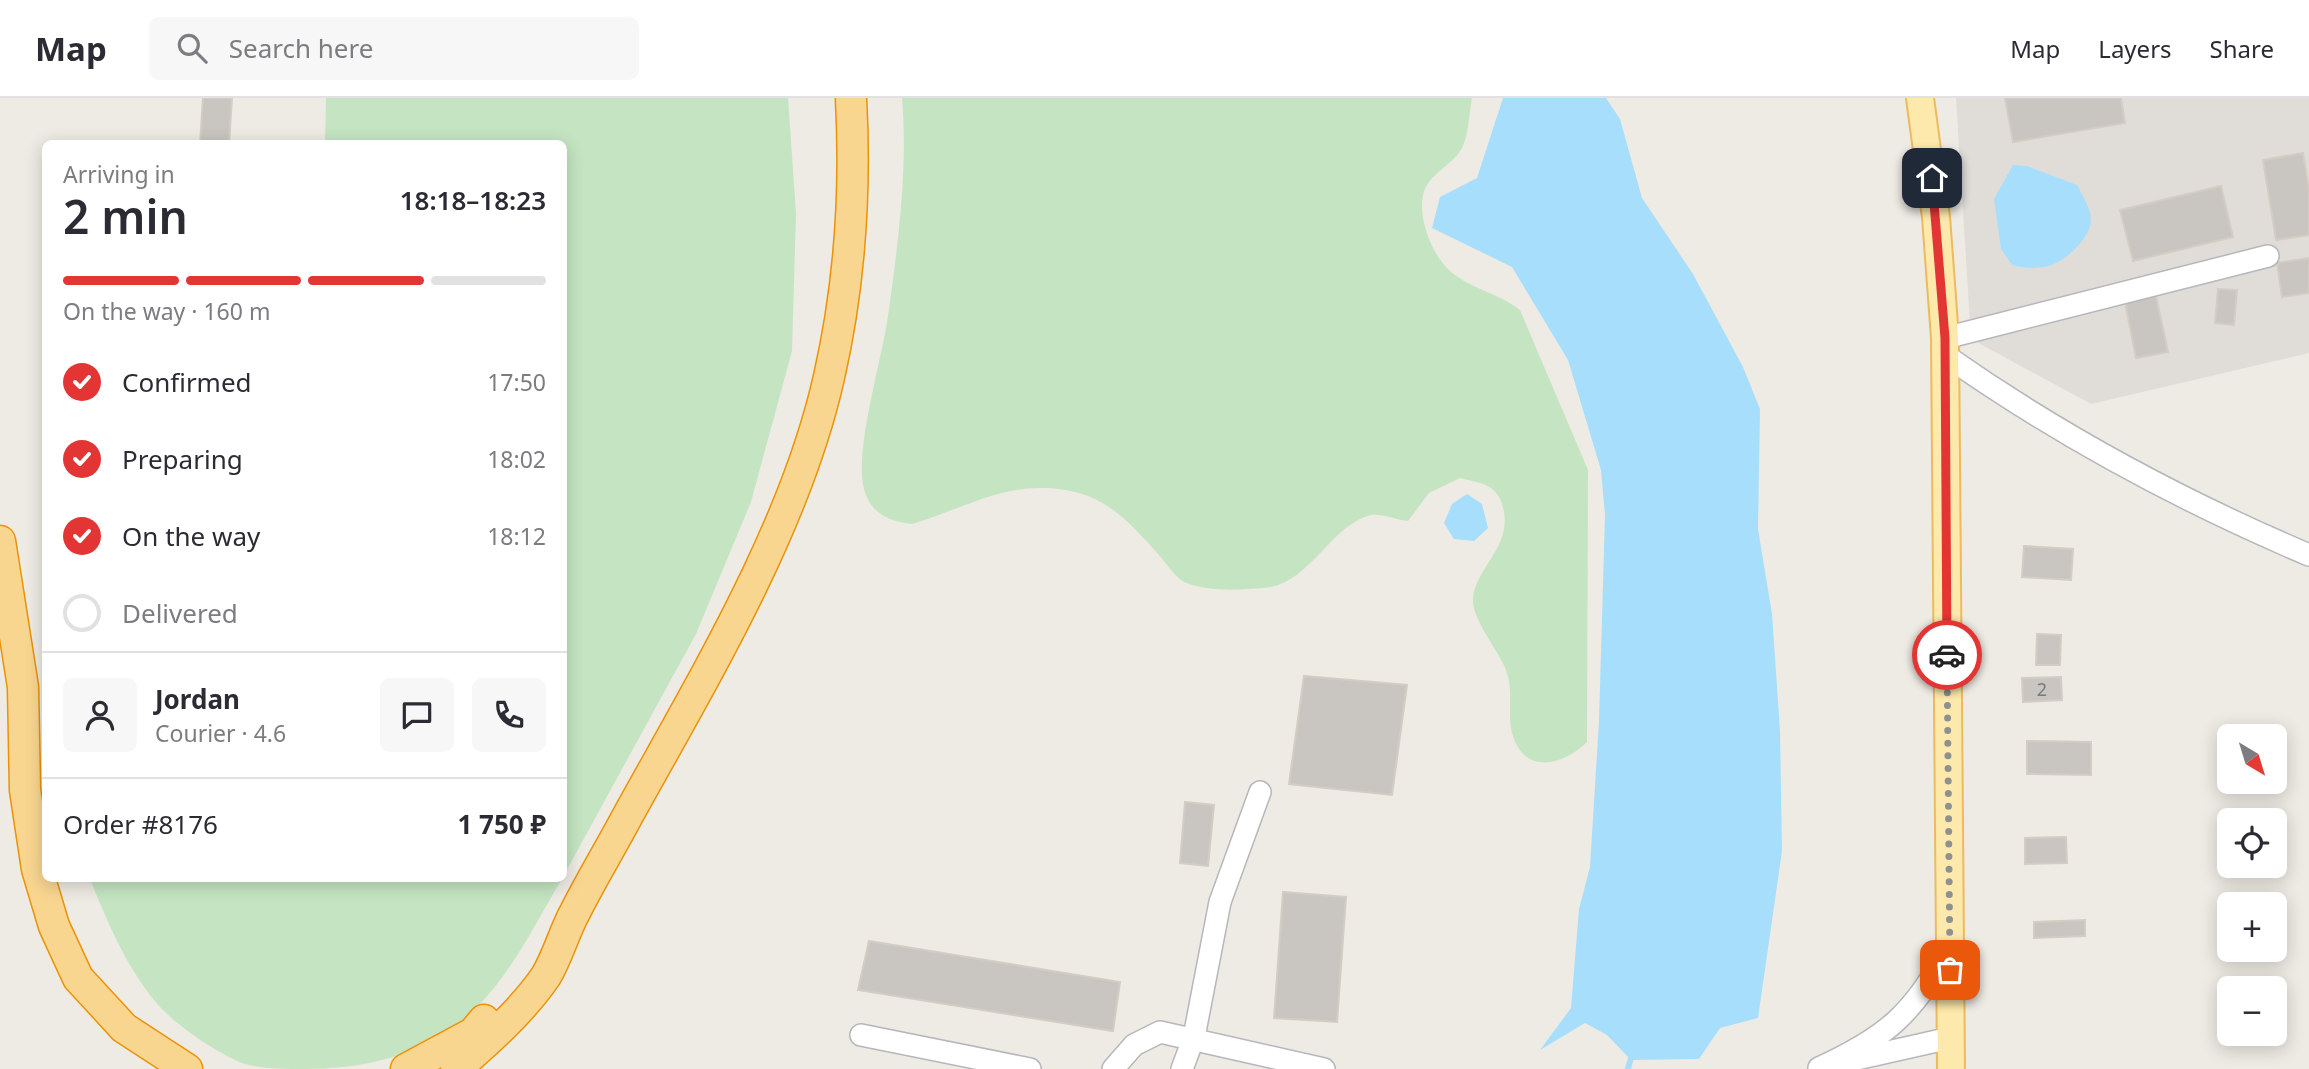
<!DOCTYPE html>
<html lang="en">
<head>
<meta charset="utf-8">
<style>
  body { margin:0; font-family:"Noto Sans",sans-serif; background:#f7f7f7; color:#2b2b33; height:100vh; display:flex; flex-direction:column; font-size:26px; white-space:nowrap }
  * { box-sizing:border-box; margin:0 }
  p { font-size:23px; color:#7c7c81 }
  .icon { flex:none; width:38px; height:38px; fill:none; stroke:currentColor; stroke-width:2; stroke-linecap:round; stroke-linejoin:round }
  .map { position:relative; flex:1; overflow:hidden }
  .details { position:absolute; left:42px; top:42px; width:525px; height:742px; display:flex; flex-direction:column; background:#fff; border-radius:10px; box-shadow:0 4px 18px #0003 }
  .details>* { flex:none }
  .needle { width:46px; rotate:142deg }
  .tools { position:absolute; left:2217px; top:626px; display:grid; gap:14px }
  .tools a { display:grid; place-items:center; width:70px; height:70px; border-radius:10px; background:#fff; box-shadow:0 4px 18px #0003; font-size:35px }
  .pin { position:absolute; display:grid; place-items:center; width:60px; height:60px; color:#fff; margin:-30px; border-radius:14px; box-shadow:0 4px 10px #0006 }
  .courier { position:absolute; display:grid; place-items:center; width:70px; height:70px; margin:-35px; border:5px solid #e43535; border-radius:50%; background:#fff; color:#222; box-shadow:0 2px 9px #0007 }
  .overview em { font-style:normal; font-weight:600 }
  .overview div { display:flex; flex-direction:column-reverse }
  .overview { display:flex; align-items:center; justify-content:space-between; height:119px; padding:0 21px }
  h1 { font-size:46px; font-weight:600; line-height:52px }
  .bar { display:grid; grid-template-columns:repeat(4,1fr); gap:10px 7px; align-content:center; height:84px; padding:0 21px }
  .bar i { height:9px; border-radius:5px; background:#e1e1e2 }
  .bar .current { background:#e43535 }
  .bar p { grid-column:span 4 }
  .line { display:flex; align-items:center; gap:18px; padding:0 21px; border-top:2px solid #e1e1e2 }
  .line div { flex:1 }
  .round { display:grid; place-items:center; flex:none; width:74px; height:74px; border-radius:10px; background:#f7f7f7 }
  ol { padding:0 21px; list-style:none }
  li { display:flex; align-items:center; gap:21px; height:77px }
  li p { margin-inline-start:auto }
  li .icon { padding:7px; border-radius:50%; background:#e43535; color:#fff; stroke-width:4 }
  li:last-child { color:#7c7c81 }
  li i { width:38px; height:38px; border:4px solid #e1e1e2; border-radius:50% }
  header { display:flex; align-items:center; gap:42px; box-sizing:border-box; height:98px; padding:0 35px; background:#fff; border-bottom:2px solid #e1e1e2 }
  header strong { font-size:33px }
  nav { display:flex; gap:38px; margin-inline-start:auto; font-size:24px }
  .search { width:490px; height:63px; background:#f7f7f7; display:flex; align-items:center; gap:18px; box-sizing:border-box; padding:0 24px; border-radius:10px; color:#7c7c81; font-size:26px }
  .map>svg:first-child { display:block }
</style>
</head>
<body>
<header>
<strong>Map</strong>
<div class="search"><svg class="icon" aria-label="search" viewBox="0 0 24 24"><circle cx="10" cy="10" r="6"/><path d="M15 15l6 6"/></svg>Search here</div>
<nav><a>Map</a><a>Layers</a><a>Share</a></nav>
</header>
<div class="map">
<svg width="2309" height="971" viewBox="0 0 2309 971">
  <rect width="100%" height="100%" fill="#eeebe4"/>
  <!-- industrial -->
  <polygon fill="#e0ddd9" points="1956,0 2309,0 2309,255 2091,306 1971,241"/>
  <!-- green -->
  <g fill="#c5e5c2">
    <polygon points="326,0 788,0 796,115 792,253 751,404 696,536 564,777 564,46 325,45"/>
    <path d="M902,0H1472C1469,15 1469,34 1463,48C1457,62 1438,72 1429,84C1412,106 1429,151 1446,169C1467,191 1498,194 1520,212L1588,372L1587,644C1566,665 1528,678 1514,641C1505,619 1515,595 1506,572C1498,551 1472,522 1473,501C1475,468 1519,445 1500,401C1493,385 1475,384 1460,380L1429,395L1408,423C1397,422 1381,415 1371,417C1331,426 1309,488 1263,490C1239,492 1208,494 1184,484C1175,479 1166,465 1159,457C1122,416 1099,390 1039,390C994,390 954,414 912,426C890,424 870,415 864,391C854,352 882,262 888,218C898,147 908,71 902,0Z"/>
    <path d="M90,781H562C536,824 513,873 477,909C429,957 368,971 303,971C284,971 263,971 245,966C217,956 172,925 154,902C125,866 107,823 90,781Z"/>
  </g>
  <!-- water -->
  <g fill="#a7defc">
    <polygon points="1503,0 1606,0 1620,21 1642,100 1693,176 1743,269 1760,311 1758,431 1772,516 1780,633 1782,753 1758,920 1720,930 1699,961 1631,962 1607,937 1585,925 1540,952 1571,910 1579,811 1590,769 1599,623 1605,417 1601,372 1568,262 1512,169 1432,130 1440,99 1477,80"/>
    <path d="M2013,67L2027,68L2077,87C2082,97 2091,110 2091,122C2090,142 2063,166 2044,169C2032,171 2023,170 2012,167L2001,151L1994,101Z"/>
    <polygon points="1467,396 1482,406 1488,430 1474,443 1454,441 1444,425 1452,406"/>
  </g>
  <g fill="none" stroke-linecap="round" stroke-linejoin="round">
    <!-- stream -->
    <polyline stroke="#a7defc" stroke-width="6" points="1628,971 1632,956"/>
  </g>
  <!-- building -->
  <g fill="#c9c6c1" stroke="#d3cdc3" stroke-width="2">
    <polygon points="203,0 232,0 229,46 200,46"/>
    <polygon points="2005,0 2121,0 2125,25 2013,44"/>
    <polygon points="2303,55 2309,91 2309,137 2276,142 2263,62"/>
    <polygon points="2221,88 2233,139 2133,163 2120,112"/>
    <polygon points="2309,160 2309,195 2282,199 2277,165"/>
    <polygon points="2218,191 2237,192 2234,227 2215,225"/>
    <polygon points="2156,198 2168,254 2136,260 2125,204"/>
    <polygon points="2024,448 2073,451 2071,482 2022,479"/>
    <polygon points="2037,536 2061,537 2060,567 2036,567"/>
    <polygon points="1304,578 1407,587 1392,697 1289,686"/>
    <polygon points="2061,579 2062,602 2023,604 2022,580"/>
    <polygon points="2027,643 2091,644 2091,677 2027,676"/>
    <polygon points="1185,704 1214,707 1208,768 1180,765"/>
    <polygon points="2066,739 2067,765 2025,766 2025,740"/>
    <polygon points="1283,794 1346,799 1337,924 1274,920"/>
    <polygon points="2085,822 2085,838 2034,840 2034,824"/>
    <polygon points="869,843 1120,884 1113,933 858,892"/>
  </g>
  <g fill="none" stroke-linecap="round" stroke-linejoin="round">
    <defs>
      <g id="minor">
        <polyline points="1945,240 2268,158"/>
        <path d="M1945,257C2057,336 2182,403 2309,457"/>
        <polyline points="861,937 1030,971"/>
        <polyline points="1848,963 1950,940"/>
        <path d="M1819,970C1889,938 1912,916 1950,849"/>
        <polyline points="1113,971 1134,947 1160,934 1324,971"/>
        <polyline points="1182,971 1194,939 1220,804 1260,694"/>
      </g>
      <polyline id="major" points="1920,0 1936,119 1945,240 1951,971"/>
      <g id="highway">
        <polyline points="0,443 23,589 25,692 37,771 54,828 78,880 124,930 187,971"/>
        <polyline points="406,971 473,935 484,922"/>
        <path d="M456,971C488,943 522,913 546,878C558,858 564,834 575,814C591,782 610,751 627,719C702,583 795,431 829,279C850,187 856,94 851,0"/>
      </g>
    </defs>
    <!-- minor casing -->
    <use href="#minor" stroke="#b5b7bb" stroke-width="24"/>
    <!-- major casing -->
    <use href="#major" stroke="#edba5f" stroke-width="30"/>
    <!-- highway casing -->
    <use href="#highway" stroke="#eb9207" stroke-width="33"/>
    <!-- minor -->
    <use href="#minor" stroke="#fff" stroke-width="21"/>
    <!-- major -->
    <use href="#major" stroke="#fce9ab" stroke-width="26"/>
    <!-- highway -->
    <use href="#highway" stroke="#f9d690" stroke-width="30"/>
  </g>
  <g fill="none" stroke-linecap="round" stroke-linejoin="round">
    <!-- done -->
    <polyline stroke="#8f9191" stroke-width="7" stroke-dasharray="0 12.6" points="1947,557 1950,872"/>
    <!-- route -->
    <polyline stroke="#e43535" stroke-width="9" points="1932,80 1945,240 1947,557"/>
  </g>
  <g text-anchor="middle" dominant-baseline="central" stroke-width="6" stroke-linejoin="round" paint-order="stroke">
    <!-- number labels -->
    <g font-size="18" fill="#777a7c">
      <text x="2042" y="591">2</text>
    </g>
  </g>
</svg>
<div class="tools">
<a><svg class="needle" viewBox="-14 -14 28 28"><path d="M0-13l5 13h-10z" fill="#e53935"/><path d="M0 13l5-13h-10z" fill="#7c7c81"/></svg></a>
<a><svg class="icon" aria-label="locate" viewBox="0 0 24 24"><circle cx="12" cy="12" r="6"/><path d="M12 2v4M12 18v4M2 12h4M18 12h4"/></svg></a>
<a>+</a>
<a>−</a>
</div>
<div class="pin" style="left:1950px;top:872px;background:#ea580c"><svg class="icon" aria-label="bag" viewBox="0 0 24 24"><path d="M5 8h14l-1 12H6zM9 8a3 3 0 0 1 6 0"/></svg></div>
<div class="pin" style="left:1932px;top:80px;background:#1f2937"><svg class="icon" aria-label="home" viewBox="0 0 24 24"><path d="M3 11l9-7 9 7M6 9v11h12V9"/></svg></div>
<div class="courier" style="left:1947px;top:557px"><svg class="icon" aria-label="car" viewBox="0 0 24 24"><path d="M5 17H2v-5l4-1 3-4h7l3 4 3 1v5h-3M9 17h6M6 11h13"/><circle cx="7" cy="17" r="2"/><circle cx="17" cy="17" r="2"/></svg></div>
<section class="details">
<div class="overview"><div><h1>2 min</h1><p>Arriving in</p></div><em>18:18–18:23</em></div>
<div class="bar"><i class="current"></i><i class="current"></i><i class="current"></i><i></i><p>On the way · 160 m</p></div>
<ol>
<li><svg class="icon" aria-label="check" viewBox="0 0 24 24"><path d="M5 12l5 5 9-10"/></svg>Confirmed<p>17:50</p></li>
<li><svg class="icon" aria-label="check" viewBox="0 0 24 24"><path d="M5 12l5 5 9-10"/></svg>Preparing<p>18:02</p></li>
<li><svg class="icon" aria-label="check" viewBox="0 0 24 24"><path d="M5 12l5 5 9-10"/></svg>On the way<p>18:12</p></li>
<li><i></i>Delivered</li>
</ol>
<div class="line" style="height:126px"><a class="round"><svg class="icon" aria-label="person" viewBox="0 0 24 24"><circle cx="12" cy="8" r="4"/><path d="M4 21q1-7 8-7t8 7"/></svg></a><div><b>Jordan</b><p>Courier · 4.6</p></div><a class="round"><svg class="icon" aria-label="chat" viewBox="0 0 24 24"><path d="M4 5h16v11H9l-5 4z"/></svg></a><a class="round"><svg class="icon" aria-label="phone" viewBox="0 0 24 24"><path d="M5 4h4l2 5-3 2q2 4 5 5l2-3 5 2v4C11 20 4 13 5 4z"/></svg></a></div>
<div class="line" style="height:91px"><div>Order #8176</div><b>1 750 ₽</b></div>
</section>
</div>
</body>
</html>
